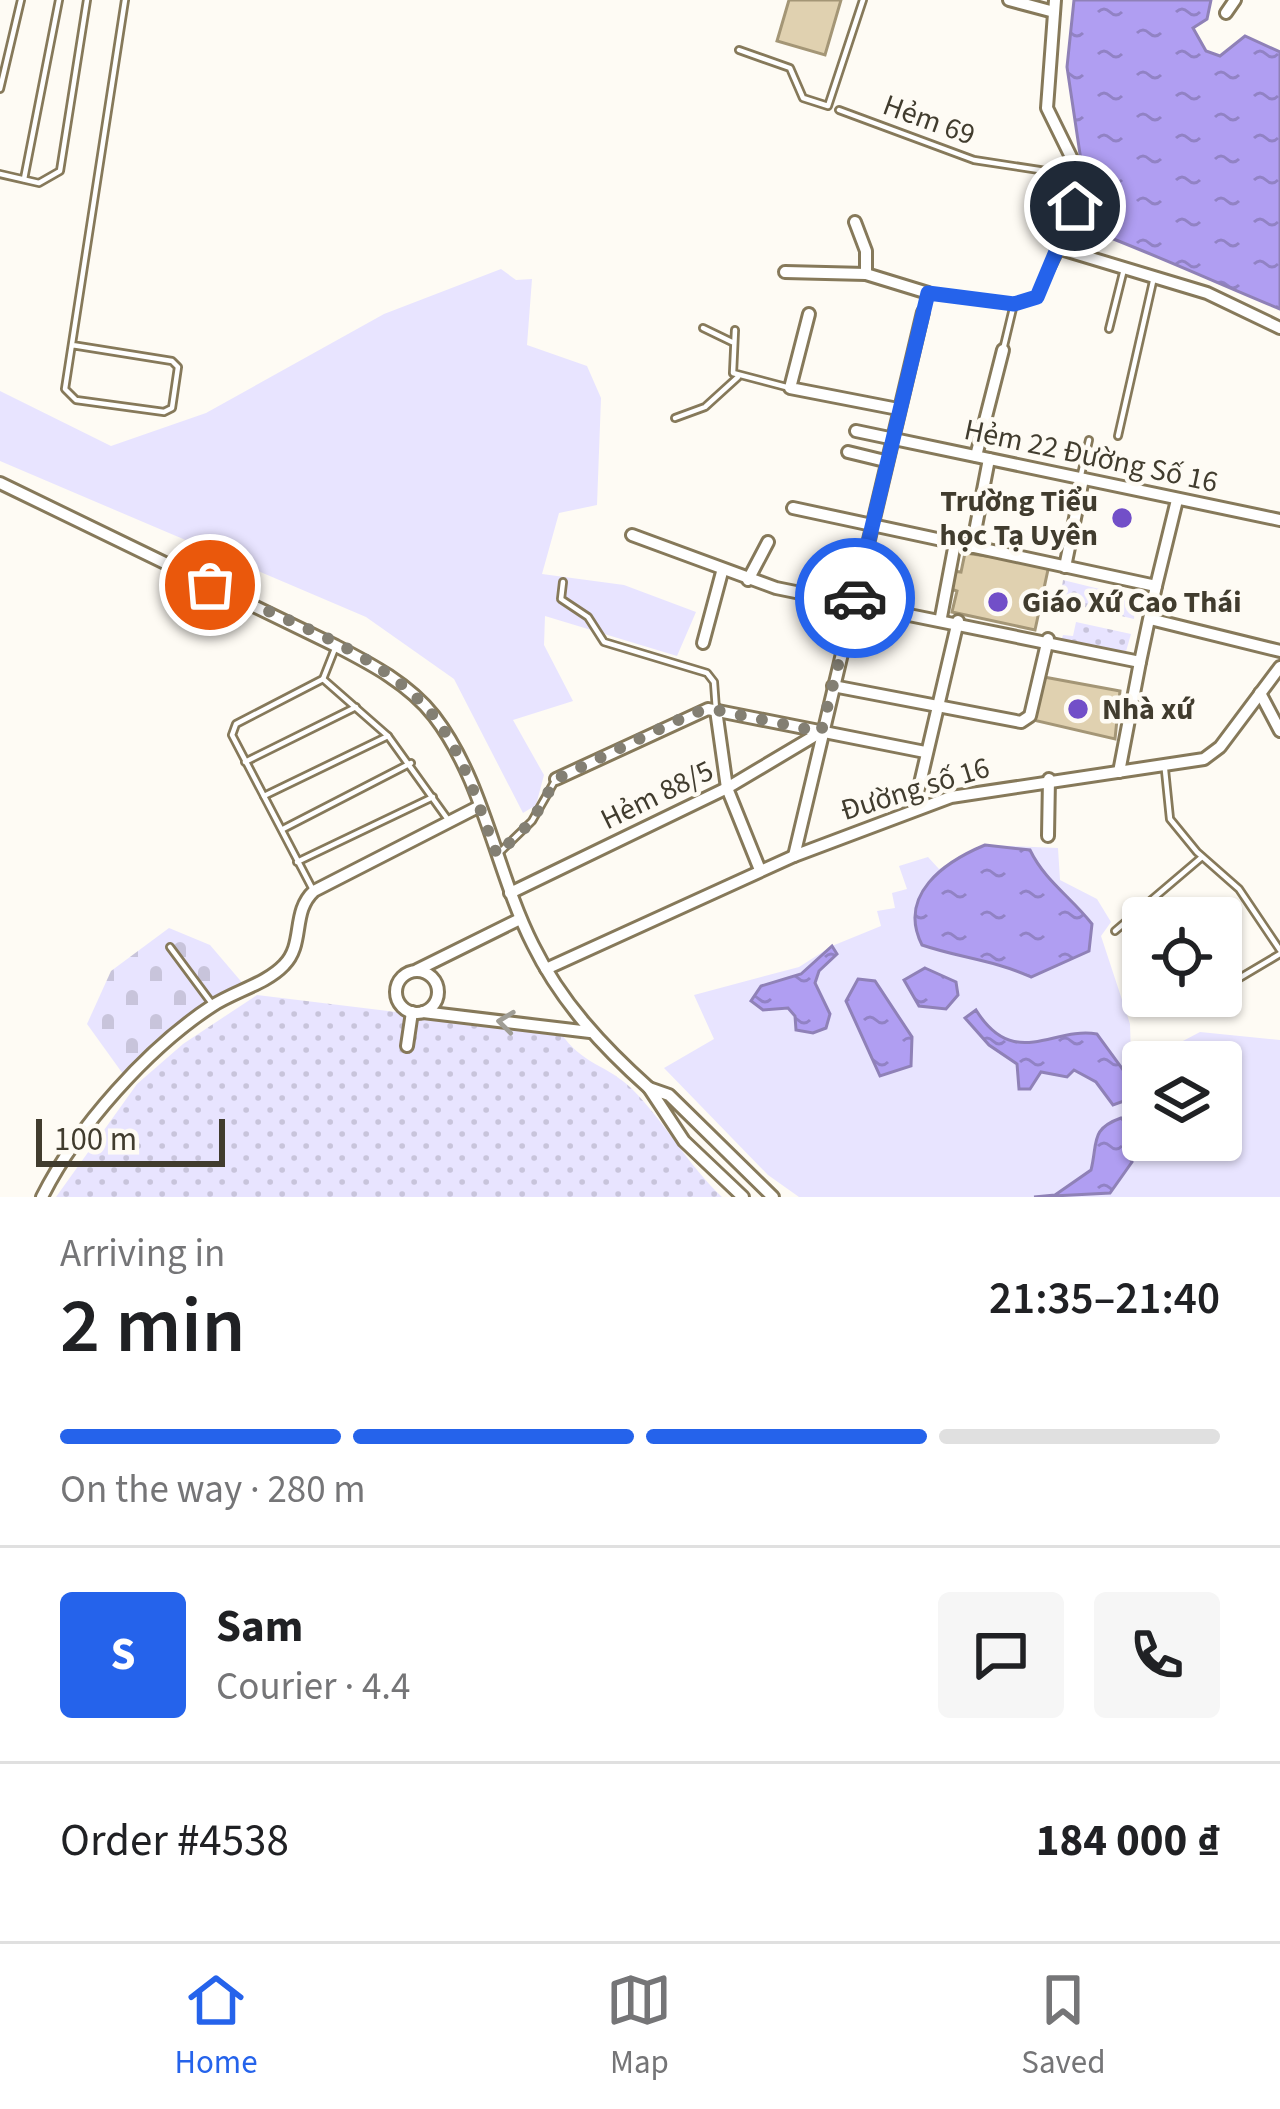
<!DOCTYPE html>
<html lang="en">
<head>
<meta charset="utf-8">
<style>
  body { margin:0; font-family:"Source Sans 3",sans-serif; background:#f6f6f6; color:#202124; height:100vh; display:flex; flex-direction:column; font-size:45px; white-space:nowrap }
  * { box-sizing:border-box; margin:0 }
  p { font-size:39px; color:#757577 }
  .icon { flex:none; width:66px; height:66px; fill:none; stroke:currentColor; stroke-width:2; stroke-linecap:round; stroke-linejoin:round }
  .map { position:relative; height:1197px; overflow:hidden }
  .drawer { display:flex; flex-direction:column; background:#fff; flex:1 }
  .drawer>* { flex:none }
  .tools { position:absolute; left:1122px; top:897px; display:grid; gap:24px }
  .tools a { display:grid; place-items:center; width:120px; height:120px; border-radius:12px; background:#fff; box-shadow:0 3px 9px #0004; font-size:60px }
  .scale { position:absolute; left:36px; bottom:30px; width:189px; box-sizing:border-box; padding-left:12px; border:6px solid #413c2e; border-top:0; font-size:33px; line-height:42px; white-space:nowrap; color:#413c2e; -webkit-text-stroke:9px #fefbf4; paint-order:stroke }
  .pin { position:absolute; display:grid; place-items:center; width:102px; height:102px; color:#fff; margin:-51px; border:6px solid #fff; border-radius:50%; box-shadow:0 3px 12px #0007 }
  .courier { position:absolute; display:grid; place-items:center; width:120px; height:120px; margin:-60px; border:9px solid #2563eb; border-radius:50%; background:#fff; color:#222; box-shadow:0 3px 15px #0007 }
  .summary em { font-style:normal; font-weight:600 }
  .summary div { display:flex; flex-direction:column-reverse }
  .summary { display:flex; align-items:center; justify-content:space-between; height:204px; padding:0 60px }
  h1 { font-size:78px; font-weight:600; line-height:90px }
  .bar { display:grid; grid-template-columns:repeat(4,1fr); gap:18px 12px; align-content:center; height:144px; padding:0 60px }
  .bar i { height:15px; border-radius:9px; background:#e0e0e0 }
  .bar .current { background:#2563eb }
  .bar p { grid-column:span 4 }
  .line { display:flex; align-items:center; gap:30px; padding:0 60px; border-top:3px solid #e0e0e0 }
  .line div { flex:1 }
  .round { display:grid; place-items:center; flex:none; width:126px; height:126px; border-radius:12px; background:#f6f6f6 }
  .dock { display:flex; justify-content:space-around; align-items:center; height:168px; border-top:3px solid #e0e0e0; background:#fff; font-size:33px; color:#757577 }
  .dock a { display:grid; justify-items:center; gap:6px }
  .dock .current { color:#2563eb }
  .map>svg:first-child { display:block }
</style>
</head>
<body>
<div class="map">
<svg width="1280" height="1197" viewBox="0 0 1280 1197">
  <defs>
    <pattern id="cemetery-stones" width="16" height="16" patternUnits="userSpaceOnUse" patternTransform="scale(3)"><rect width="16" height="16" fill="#e8e4ff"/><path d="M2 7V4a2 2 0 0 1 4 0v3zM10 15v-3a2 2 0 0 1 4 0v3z" fill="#c8c4db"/></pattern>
    <pattern id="park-dots" width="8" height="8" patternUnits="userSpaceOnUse" patternTransform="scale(3)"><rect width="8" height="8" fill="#e8e4ff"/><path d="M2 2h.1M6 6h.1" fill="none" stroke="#c8c4db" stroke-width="1.8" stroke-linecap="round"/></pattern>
    <pattern id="water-ripples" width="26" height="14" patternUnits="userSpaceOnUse" patternTransform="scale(3)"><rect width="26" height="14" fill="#b09ef2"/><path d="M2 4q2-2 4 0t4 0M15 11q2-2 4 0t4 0" fill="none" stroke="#9182c4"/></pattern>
  </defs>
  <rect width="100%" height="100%" fill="#fefbf4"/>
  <!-- grass -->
  <g fill="#e8e4ff">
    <polygon points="501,269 516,280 532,279 527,345 587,366 601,398 597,505 559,513 542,574 624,585 696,612 677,656 545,616 544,645 573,701 513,720 544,775 536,805 523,813 454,679 366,617 0,461 0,391 111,446 206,413 384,314"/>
    <polygon points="985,845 1058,848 1060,880 1097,899 1111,922 1101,936 1130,1024 1131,1056 1143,1062 1143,1140 1221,1140 1221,1062 1143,1062 1200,1032 1280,1040 1280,1197 799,1197 768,1175 664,1068 714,1039 694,995 799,967 832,946 881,926 877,911 895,908 892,893 907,889 899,866 928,857 939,869"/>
  </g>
  <!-- cemetery -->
  <polygon fill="url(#cemetery-stones)" points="169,928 210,945 245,986 123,1074 87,1024 111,971"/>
  <!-- park -->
  <g fill="url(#park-dots)">
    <polygon points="1063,580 1136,598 1134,619 1080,606 1081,598 1061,593"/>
    <polygon points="1076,622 1131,634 1125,655 1061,641 1063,635 1073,636"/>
    <path d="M257,995L560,1032C582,1065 608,1065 632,1089C665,1122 687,1164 722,1197H56L137,1084L183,1044Z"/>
  </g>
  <!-- water -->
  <g fill="url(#water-ripples)" stroke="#8f81b7" stroke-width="3">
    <path d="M1074,0H1211L1207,19L1193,28L1206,51L1220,56L1245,36L1280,52V309C1217,283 1156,255 1093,231L1091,183L1083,174L1067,67Z"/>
    <path d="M985,845L1030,850C1045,881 1071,897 1092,924L1089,951L1031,977C994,960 960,958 922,945C897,895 944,862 985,845Z"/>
    <polygon points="832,946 837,954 819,971 815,983 830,1014 826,1028 813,1033 796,1030 795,1016 788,1008 763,1010 751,1001 761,986 801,974"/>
    <polygon points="925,968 956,982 958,995 946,1009 919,1006 904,980"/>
    <polygon points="858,979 875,981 912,1037 911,1066 880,1076 846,1001"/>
    <path d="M976,1010C1014,1071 1053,1026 1097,1034L1132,1082L1135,1097L1113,1105L1096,1082L1074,1070L1067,1077L1041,1072L1030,1089H1019L1017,1064L989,1045L965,1018Z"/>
    <path d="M1121,1118L1128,1125L1127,1154L1132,1162L1110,1193L1034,1197L1055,1195L1091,1170C1098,1142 1090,1129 1121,1118Z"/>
  </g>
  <!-- building -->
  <g fill="#e0d1b0" stroke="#a49676" stroke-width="3">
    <polygon points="789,0 841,0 825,55 777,41"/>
    <polygon points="965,553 1049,565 1035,630 952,612 957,591 948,588 952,571 961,572"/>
    <polygon points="1044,677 1120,691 1115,739 1033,720"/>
  </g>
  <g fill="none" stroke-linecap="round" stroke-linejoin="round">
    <defs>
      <g id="lane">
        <polyline points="739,50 790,68 803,98 828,106 863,0"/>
        <polyline points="0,89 21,0"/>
        <polyline points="839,110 974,160 1072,175"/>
        <polyline points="0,174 39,183 60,171 87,0"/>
        <polyline points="24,179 59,0"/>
        <polyline points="924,308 928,293 1014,304 1037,297 1061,249"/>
        <polyline points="703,328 732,342"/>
        <polyline points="1109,329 1124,269"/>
        <polyline points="735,330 733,373 790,388"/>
        <polyline points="72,345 172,361 178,367 172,408 164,412 76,400 65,389 125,0"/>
        <polyline points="1003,350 1014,304"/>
        <polyline points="675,418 705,407 738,377"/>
        <polyline points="1118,436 1154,277"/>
        <polyline points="1080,479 1089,440"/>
        <polyline points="563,582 561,599 588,617 604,642 707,673 714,682 716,710"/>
        <polyline points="323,679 388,736 449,821"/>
        <polyline points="245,762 356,707"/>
        <polyline points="1165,770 1170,819 1197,852 1239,889 1280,950"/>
        <polyline points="264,796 388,736"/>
        <polyline points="283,829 411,763"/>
        <polyline points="497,855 532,821 556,779"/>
        <polyline points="297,862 433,797"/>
        <polyline points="312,888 232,735 236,724 323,679 336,646"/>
        <polyline points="1115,931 1202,857"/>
        <polyline points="170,947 213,1005"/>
        <polyline points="1221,989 1280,954"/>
        <polyline points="1187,1007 1209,996"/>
      </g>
      <g id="street">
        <polyline points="1009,0 1054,12"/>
        <polyline points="1055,0 1047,108 1074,163 1078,187 1061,249 1207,293 1280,328"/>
        <polyline points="1226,13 1235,0"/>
        <polyline points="855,222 866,251 866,274"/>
        <polyline points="785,272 866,274 928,293"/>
        <polyline points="809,314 790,388 898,409"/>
        <polyline points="856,431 1280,520"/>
        <polyline points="848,452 885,461"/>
        <polyline points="976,456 1003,350"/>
        <path d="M0,483L336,646C371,664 409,684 434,716C484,781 496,872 533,945C561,1002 603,1047 649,1088"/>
        <polyline points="632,535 776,588 1140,662 1156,586 793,508"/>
        <polyline points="972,547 989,459"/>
        <polyline points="1065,567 1083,479"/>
        <polyline points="748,580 768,542"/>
        <polyline points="1156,586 1177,500"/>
        <polyline points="941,617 955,543"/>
        <polyline points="1150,619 1280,651"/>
        <polyline points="703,643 722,572"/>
        <polyline points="833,686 1021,722 1030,716 1048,639"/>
        <polyline points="1260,693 1280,731"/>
        <polyline points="716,710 727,788 760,870"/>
        <polyline points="1119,772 1140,662"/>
        <polyline points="556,779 708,709 925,752"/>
        <polyline points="914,809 958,621"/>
        <polyline points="1048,836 1049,779"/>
        <polyline points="794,856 923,312"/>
        <polyline points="510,893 727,788 821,732"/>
        <polyline points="546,969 794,856 951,797 1204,759 1220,747 1280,667"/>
        <polyline points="417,970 520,919"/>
        <circle cx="417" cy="992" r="21"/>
        <polyline points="423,1012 590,1032"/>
        <polyline points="407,1046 412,1012"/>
        <path d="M42,1197C77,1127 148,1048 212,1006C235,991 266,984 284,965C305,944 291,912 314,891L478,807"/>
        <polyline points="743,1197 684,1141 649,1088 669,1095 773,1197"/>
      </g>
    </defs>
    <!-- lane casing -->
    <use href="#lane" stroke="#86795a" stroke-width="10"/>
    <!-- street casing -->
    <use href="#street" stroke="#86795a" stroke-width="16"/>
    <!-- lane -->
    <use href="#lane" stroke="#fff" stroke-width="4.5"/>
    <!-- street -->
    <use href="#street" stroke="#fff" stroke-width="10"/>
  </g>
  <!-- one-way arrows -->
  <defs><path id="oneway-chevron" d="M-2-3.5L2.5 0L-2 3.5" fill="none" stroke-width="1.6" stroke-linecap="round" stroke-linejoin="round" transform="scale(3)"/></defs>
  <use stroke="#a09e96" href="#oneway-chevron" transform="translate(506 1022) rotate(-173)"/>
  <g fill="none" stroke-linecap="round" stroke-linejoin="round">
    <!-- done -->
    <path stroke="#837f73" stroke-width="12" stroke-dasharray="0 21.6" d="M210,585C283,620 378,650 432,714C464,753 479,808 497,855L532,821L556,779L695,712L716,710L821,732L855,598"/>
    <!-- route -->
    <polyline stroke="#2563eb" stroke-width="15" points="855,598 928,293 1014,304 1037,297 1075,206"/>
  </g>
  <!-- markers -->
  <g fill="#724fc8" stroke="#fefbf4" stroke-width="4.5">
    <circle cx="1122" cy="518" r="12"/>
    <circle cx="998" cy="602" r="12"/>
    <circle cx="1078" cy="709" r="12"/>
  </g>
  <g text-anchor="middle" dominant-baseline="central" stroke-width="9" stroke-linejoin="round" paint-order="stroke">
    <!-- street labels -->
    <g font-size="30" fill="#413c2e" stroke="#fefbf4">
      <text transform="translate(929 120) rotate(20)">Hẻm 69</text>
      <text transform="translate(1091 456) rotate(12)">Hẻm 22 Đường Số 16</text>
      <text transform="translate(915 789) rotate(-17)">Đường số 16</text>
      <text transform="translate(657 795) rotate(-26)">Hẻm 88/5</text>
    </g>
    <!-- poi labels -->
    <g font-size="30" font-weight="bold" fill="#413c2e" stroke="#fefbf4" text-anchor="start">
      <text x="1098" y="501" text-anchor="end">Trường Tiểu<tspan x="1098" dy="34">học Tạ Uyên</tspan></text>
      <text x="1022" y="602">Giáo Xứ Cao Thái</text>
      <text x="1102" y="709">Nhà xứ</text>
    </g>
  </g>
</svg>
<div class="tools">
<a><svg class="icon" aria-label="locate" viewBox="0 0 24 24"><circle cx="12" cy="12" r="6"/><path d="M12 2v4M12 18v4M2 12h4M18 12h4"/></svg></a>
<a><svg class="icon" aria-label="layers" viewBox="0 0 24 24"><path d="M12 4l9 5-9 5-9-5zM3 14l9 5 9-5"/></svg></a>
</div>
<div class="scale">100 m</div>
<div class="pin" style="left:210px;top:585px;background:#ea580c"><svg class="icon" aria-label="bag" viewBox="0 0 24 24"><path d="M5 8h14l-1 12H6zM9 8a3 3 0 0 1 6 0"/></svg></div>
<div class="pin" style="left:1075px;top:206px;background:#1f2937"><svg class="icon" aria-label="home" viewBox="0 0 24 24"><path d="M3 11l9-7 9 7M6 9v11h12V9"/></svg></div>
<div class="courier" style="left:855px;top:598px"><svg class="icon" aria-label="car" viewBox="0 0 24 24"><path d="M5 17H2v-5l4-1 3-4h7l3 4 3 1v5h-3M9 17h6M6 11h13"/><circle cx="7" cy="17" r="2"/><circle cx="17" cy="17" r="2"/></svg></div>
</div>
<section class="drawer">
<div class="summary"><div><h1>2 min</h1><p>Arriving in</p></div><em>21:35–21:40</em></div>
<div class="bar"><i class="current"></i><i class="current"></i><i class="current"></i><i></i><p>On the way · 280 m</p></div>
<div class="line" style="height:216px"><b class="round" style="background:#2563eb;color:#fff">S</b><div><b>Sam</b><p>Courier · 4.4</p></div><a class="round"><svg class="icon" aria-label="chat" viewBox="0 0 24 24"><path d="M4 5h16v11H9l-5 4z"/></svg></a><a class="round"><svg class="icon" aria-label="phone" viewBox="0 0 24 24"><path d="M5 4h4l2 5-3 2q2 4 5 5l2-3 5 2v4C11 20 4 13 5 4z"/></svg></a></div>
<div class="line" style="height:156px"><div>Order #4538</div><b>184 000 ₫</b></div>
</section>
<nav class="dock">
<a class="current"><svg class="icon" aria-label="home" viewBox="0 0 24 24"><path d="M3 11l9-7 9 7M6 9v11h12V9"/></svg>Home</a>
<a><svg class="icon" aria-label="map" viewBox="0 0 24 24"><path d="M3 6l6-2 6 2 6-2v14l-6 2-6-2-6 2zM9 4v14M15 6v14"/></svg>Map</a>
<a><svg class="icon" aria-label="saved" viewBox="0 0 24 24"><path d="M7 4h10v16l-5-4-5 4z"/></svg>Saved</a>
</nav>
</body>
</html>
